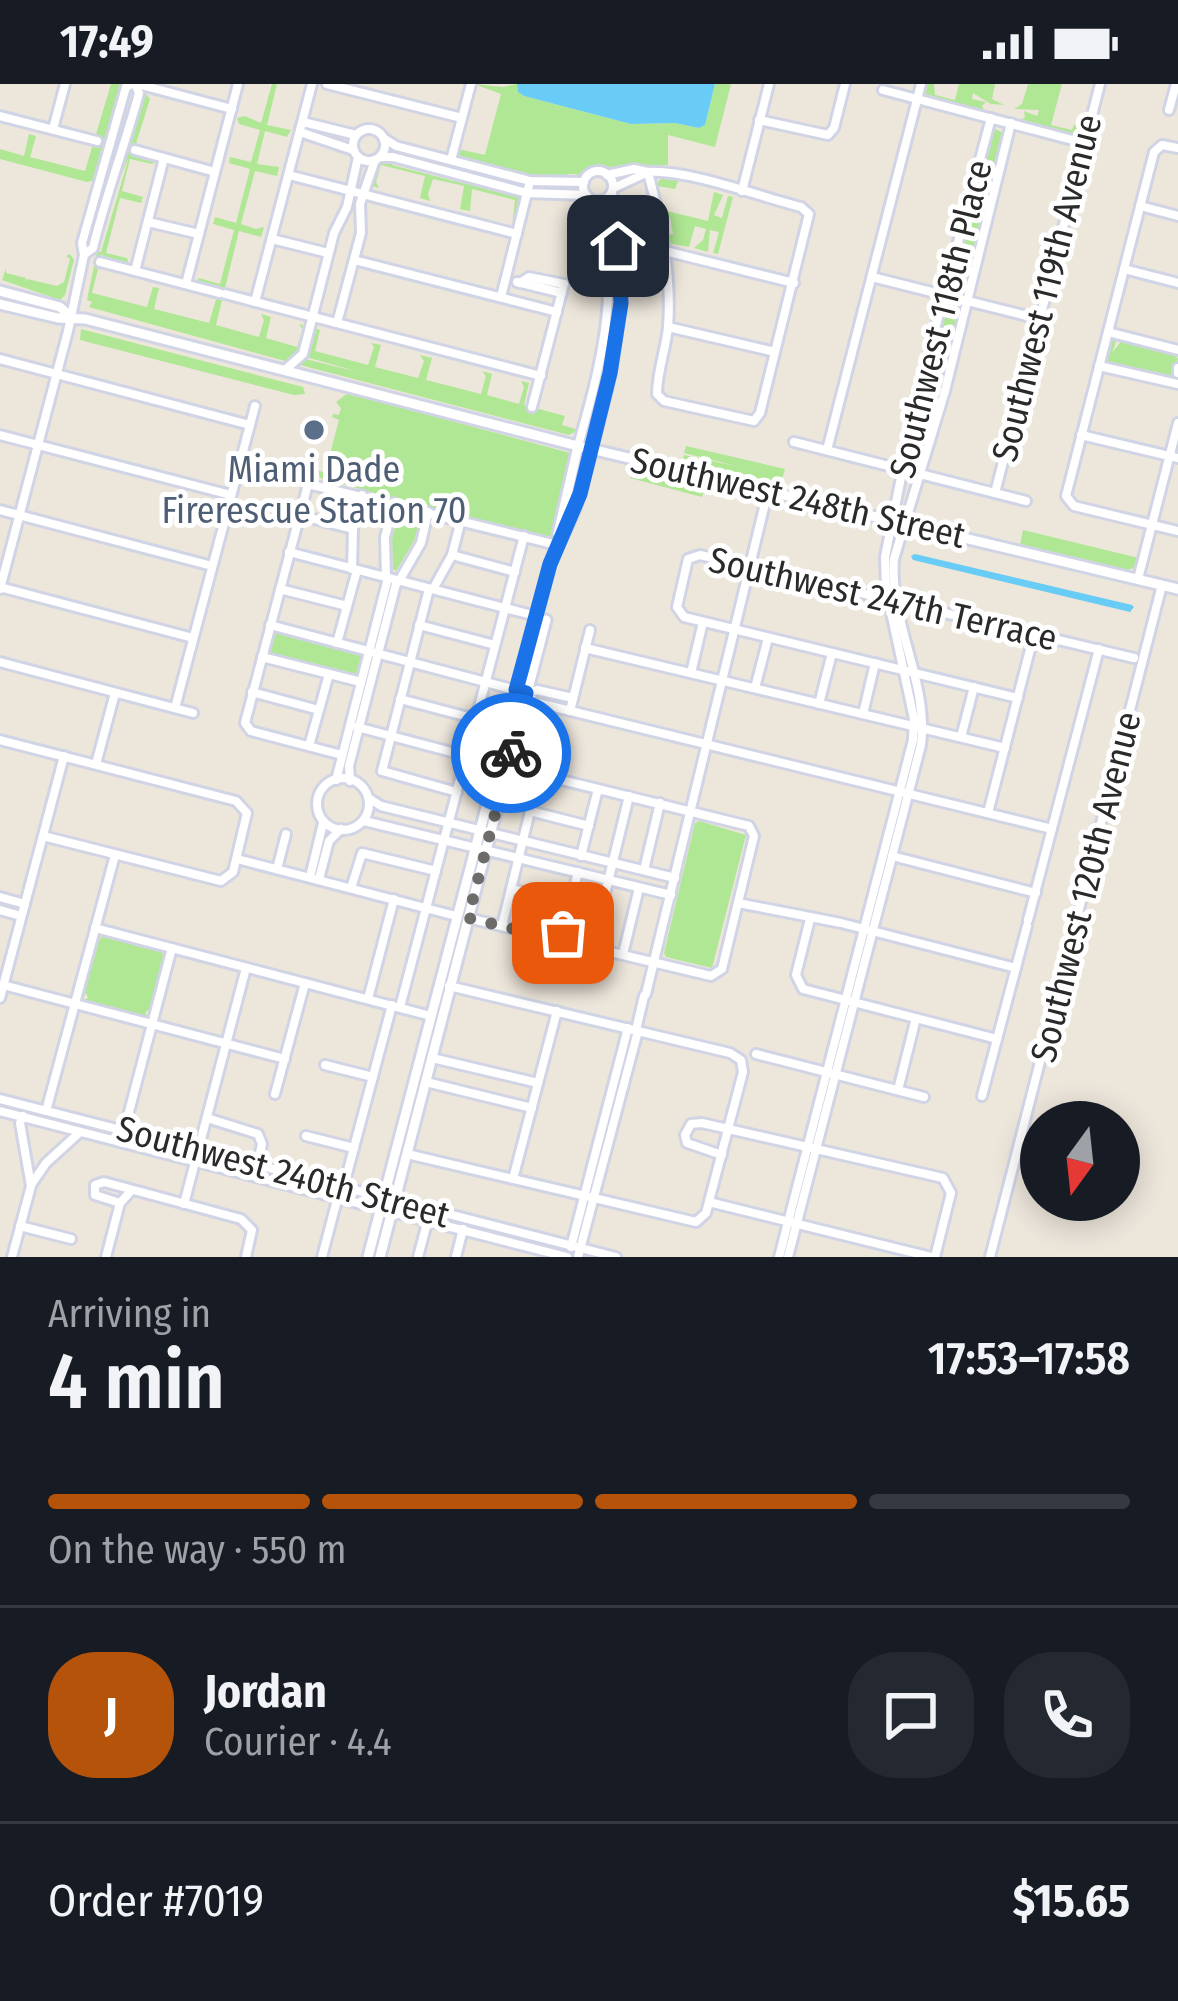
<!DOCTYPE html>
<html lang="en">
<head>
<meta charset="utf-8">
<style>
  body { margin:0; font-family:"Fira Sans Condensed",sans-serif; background:#242831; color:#f1f3f6; height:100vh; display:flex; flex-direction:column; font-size:45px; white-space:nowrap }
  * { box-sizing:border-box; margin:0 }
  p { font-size:39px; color:#9ea1a6 }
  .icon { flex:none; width:66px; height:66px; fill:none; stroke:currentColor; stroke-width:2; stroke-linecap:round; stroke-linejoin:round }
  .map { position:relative; height:1173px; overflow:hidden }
  .sheet { display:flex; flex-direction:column; background:#171b24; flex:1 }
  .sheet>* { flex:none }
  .needle { width:78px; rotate:195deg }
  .controls { position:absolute; left:1020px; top:1017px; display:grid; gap:24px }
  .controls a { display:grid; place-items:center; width:120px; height:120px; border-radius:50%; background:#171b24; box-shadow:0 6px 30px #0003; font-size:60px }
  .pin { position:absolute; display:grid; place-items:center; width:102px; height:102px; color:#fff; margin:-51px; border-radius:24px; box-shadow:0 6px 18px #0006 }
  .courier { position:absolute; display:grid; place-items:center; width:120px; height:120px; margin:-60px; border:9px solid #1a73e8; border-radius:50%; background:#fff; color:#222; box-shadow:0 3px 15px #0007 }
  .summary em { font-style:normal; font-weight:600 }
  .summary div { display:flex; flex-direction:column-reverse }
  .summary { display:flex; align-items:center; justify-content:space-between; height:204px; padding:0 48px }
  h1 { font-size:78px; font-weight:600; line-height:90px }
  .bar { display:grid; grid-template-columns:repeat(4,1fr); gap:18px 12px; align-content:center; height:144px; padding:0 48px }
  .bar i { height:15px; border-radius:9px; background:#363941 }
  .bar .current { background:#b45309 }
  .bar p { grid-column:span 4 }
  .line { display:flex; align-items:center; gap:30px; padding:0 48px; border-top:3px solid #363941 }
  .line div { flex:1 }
  .round { display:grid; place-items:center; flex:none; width:126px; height:126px; border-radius:48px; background:#242831 }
  .status { display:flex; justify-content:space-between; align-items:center; height:84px; padding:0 60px; background:#171b24; direction:ltr }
  .status svg { height:33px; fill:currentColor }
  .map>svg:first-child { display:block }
</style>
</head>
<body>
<div class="status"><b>17:49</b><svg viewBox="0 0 49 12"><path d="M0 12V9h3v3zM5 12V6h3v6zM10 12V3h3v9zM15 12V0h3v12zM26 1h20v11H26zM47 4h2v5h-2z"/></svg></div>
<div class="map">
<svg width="1178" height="1173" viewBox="0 0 1178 1173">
  <rect width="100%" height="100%" fill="#ede6db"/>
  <!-- green -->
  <g fill="#afe794">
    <polygon points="111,0 119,0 122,7 95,96 87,98 0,75 0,65 24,72 29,50 36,52 30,73 85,87"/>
    <polygon points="272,0 277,0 267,41 291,46 287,53 265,47 257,80 279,83 277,92 255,87 241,140 256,145 264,143 261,153 239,147 216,241 259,253 264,236 261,230 271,233 266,254 297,263 303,246 299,240 305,242 300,270 289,278 89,223 92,218 87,216 97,168 101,168 129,73 111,114 98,166 109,115 145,9 150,15 133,69 156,77 152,80 130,75 122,107 143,113 141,119 120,114 106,169 127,174 129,181 104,175 102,169 92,209 147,223 153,203 159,204 154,225 209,239 220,202 195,198 199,194 220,200 234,146 213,140 215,133 236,139 250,85 229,79 230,73 251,78 260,46 239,40 237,34 245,32 261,39"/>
    <polygon points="474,0 502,3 517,0 518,8 524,12 631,40 675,39 699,44 705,41 715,0 731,0 715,63 668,51 668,81 596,84 576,95 571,92 578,90 568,90 568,95 526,92 459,75 458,65 485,71 501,10"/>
    <polygon points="925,0 934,0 935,11 955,16 959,0 995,0 992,15 1004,21 991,20 973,9 972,15 986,18 982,22 985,28 926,10"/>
    <polygon points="1028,0 1062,0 1051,41 1072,46 1074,41 1084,36 1083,47 1072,50 1020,37 1025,33 1024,27 1037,32 1039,26 1014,25 1022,20"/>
    <polygon points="993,44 1005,50 981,153 961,209 952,207 951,202"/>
    <path d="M383,76H393L392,81L469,101L395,77L518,110C520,119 521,133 512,144L515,116L472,105L470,127L460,125L464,102L433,95L428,110L430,117L420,114L425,92L381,81L376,98L379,104L372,102L375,81Z"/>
    <polygon points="669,93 678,97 675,105 658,102 663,126 708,137 714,108 723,111 714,131 722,134 728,112 733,113 718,170 713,169 719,148 710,146 708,168 694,164 703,156 706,145 695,142 689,163 668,159 666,151 673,150 670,133 663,135 656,105 659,96"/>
    <polygon points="70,170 74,176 65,211 60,216 2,196 6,184 6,189 26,194 25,198 27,195 57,202 64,198 70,175 66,172"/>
    <polygon points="948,219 960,222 960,226 919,382 907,379"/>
    <polygon points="314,244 320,246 315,267 368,281 374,263 371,259 381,261 375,283 418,294 424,277 420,271 432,274 426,296 481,310 486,292 482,287 492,290 487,311 519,320 524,303 521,297 529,299 524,321 565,332 562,341 579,346 569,351 300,281 305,275 359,288 306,273"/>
    <polygon points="81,245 303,303 305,310 294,311 80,256"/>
    <polygon points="1112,254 1116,257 1112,269 1123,255 1173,268 1178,275 1174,290 1167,295 1109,281 1104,275"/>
    <polygon points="348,309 570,369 572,374 552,453 546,456 320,394 318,386 325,389 339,336 332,333 333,330 339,331 341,324 336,318"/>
    <polygon points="686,362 785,385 781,399 716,386 683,374 684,371 740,383 684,369"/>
    <polygon points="641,384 706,399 702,413 630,394"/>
    <polygon points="399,427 421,432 414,457 396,487 393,485 392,455"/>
    <polygon points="1023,446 1139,474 1134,484 1123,487 1026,464 1020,462"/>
    <polygon points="275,548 361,570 364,573 360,589 353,592 270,569"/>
    <polygon points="699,737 746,751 712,884 666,873 664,869 695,739"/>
    <polygon points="108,851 157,864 163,868 162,873 164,869 166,876 150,931 150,924 145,929 148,932 140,933 84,916 88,914 86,909 83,914 82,907 99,854 103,855 100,852"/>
  </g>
  <!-- water -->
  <g fill="#68ccf6">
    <polygon points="517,0 715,0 705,41 699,44 675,39 631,40 524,12 518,8"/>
    <polygon points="915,470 1132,521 1134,523 1130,528 913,476 911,472"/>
  </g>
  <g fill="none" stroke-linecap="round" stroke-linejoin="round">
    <defs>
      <g id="minor">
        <polyline points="137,0 232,25"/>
        <polyline points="327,0 462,34"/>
        <polyline points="883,6 1084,59"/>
        <polyline points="1169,26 1176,0"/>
        <polyline points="0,32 97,57"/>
        <polyline points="759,36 828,51 834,44 845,0"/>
        <polyline points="303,38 356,51"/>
        <circle cx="369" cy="61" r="16"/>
        <polyline points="53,45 65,0"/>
        <polyline points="300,48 353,66"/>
        <polyline points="385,55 396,62 530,97 584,98"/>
        <polyline points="1178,64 1162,61 1154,68 1066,412 1074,422 1178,447"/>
        <polyline points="135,66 215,88"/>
        <polyline points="380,73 393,73 527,109 586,111"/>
        <polyline points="451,76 471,0"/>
        <circle cx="598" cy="102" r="15"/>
        <path d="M648,88C687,85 761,113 801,123L809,130L760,329L754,337L664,317L657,310C657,287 666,265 668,243C672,191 661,138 648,88Z"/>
        <polyline points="289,91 517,150"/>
        <polyline points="607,91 634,85 648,88 614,104"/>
        <polyline points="742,107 769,0"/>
        <polyline points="1140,122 1178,132"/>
        <polyline points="148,138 199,150"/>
        <polyline points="613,150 614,178"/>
        <polyline points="272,155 328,169"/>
        <polyline points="665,167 794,199"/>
        <path d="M85,170L93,164C106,111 125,61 139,9L135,0"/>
        <polyline points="354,176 557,228"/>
        <polyline points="100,178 219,209"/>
        <polyline points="1124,185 1178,199"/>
        <polyline points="135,187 164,74"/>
        <polyline points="872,193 1039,235"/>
        <polyline points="517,198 562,209"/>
        <polyline points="520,199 529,193 564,200 532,323"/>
        <polyline points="186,200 238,0"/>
        <polyline points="225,210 541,292"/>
        <polyline points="501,213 530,97"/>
        <polyline points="255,218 312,0"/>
        <polyline points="337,239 361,149 360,120 375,76"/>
        <polyline points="668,243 775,268"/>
        <polyline points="1108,248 1178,266"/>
        <polyline points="0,275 250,341"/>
        <polyline points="1099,282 1178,300"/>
        <polyline points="1178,284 1178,289"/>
        <polyline points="285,286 303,270 334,149 347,123 358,73"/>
        <polyline points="0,351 231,411"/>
        <polyline points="1081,351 1178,374"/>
        <polyline points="794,358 1026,417"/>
        <path d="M578,362C599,286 628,189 589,114"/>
        <polyline points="592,365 611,289 621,219 612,108"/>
        <polyline points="827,366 921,0"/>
        <polyline points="995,409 1100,0"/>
        <polyline points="0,426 212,482"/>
        <polyline points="299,431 353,445"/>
        <polyline points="289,468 536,532"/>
        <polyline points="452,471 515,488"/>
        <polyline points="352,485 353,445 362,411"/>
        <polyline points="386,494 385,453 394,419"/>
        <polyline points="1138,495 1178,339"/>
        <polyline points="399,497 421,459 428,428"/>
        <polyline points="0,503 193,554"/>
        <polyline points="0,505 68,247 84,171 82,159 126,3 132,0"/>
        <polyline points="280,505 347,522"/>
        <polyline points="429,505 382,687 457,708"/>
        <polyline points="433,505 452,471 461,436"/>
        <polyline points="270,541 527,609 537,606 573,614"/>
        <polyline points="419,541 495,561"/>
        <polyline points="337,559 357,486"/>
        <polyline points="585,564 1005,664"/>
        <polyline points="262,573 361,598"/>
        <polyline points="0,578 193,629"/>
        <polyline points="691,589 703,538"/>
        <polyline points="755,604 768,554"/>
        <polyline points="252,608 319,626"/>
        <polyline points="527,610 534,618 1052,745"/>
        <polyline points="1018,614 684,533 677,523 688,475 700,471 1134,574"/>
        <polyline points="400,615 476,635"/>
        <polyline points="819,620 832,569"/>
        <polyline points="175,624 255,322"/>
        <polyline points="570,627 590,546"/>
        <polyline points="863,630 875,579"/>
        <polyline points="357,643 497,680"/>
        <polyline points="961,653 974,603"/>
        <polyline points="0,656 236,717 247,729 233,788 221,797 43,752"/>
        <polyline points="309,662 329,590"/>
        <polyline points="342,671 251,647 245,639 308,400 557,461"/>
        <polyline points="96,680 115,609"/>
        <circle cx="343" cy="720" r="26"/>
        <polyline points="336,696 388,494"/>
        <polyline points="350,697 349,682 397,496"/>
        <polyline points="370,715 381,722 675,794"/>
        <polyline points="530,727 589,742"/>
        <polyline points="988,729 1034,550"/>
        <polyline points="364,737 671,811"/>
        <polyline points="581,772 598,705"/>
        <polyline points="892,772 1036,809"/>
        <polyline points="237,775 456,832"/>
        <polyline points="277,785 286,750"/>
        <polyline points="644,786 660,719"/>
        <polyline points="310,793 323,739"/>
        <polyline points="319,795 329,757 341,745"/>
        <polyline points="351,804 362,769 436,787"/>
        <polyline points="511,805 570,819"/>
        <polyline points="0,813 25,820"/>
        <polyline points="738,819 841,839 1016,884"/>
        <polyline points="0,826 21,832"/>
        <polyline points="468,834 711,892 722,885 754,752 749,742 508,683"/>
        <polyline points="810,835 796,891 803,905 997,955"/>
        <polyline points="1028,836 1099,565"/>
        <polyline points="502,842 539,690"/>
        <polyline points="95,844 431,932"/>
        <polyline points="561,856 578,788"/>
        <polyline points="592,863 629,712"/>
        <polyline points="623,870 639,804"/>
        <polyline points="3,901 285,975"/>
        <polyline points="646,910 768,407"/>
        <polyline points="0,914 64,672"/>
        <polyline points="368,915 394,815"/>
        <polyline points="400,923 524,452"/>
        <polyline points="636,946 644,912"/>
        <polyline points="756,970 924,1013"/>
        <polyline points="432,974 538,999"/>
        <polyline points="325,981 373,993"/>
        <polyline points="426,998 532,1024"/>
        <polyline points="898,1006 916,934"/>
        <polyline points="275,1010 305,899"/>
        <polyline points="982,1012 1027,842"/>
        <polyline points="0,1015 616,1173"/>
        <polyline points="0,1027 567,1173"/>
        <polyline points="46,1027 115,771"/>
        <polyline points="207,1034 258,1050 262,1060 257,1082"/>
        <polyline points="124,1047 172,864"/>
        <polyline points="306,1052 354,1064"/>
        <polyline points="407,1070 696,1138 706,1129 743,988 741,976 730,969 449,902"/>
        <polyline points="722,1071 687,1059 685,1051 691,1040 702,1039 943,1094 951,1109 935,1173"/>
        <polyline points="513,1095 557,927"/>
        <polyline points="31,1101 46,1079 80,1048"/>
        <polyline points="343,1105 392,921"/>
        <polyline points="709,1118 931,1173"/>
        <polyline points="120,1119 95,1111 95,1101 104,1098 241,1135 252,1146 246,1173"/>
        <polyline points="184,1120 246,884"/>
        <polyline points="20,1142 71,1155"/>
        <polyline points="571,1163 628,944"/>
        <polyline points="12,1173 31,1102 20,1039 23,1032"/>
        <polyline points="106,1173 120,1119 131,1107"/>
        <polyline points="322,1173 337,1116"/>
        <polyline points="418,1173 427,1139"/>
        <polyline points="456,1173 463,1145"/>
        <polyline points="578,1173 638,947"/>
        <polyline points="779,1173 913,656 914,635 886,505 885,473 918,309 991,34"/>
        <path d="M788,1173L921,661C929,598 889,538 894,475L945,307L1011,39"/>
        <polyline points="990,1173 1162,501"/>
      </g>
      <g id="tertiary">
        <polyline points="0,207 60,223 70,232"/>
        <polyline points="0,220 58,234 85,235 570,360 1178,505"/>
        <polyline points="558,450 578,362"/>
        <polyline points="368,1173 550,480 575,425 592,365"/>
        <polyline points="380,1173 546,536"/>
      </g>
    </defs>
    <!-- minor casing -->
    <use href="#minor" stroke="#d1d4e4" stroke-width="14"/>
    <!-- tertiary casing -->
    <use href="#tertiary" stroke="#d1d4e4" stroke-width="15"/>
    <!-- minor -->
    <use href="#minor" stroke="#fff" stroke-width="8"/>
    <!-- tertiary -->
    <use href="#tertiary" stroke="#fff" stroke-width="9"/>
  </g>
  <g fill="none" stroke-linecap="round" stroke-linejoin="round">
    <!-- done -->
    <polyline stroke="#6e6c68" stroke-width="12" stroke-dasharray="0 21.6" points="511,669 468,834 561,856 563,849"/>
    <!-- route -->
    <polyline stroke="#1a73e8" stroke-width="15" points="511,669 526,609 516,606 550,480 580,410 610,289 621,219 618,162"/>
  </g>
  <!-- markers -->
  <circle fill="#5c6f8a" stroke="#fff" stroke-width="4.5" cx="314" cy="346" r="12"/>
  <g text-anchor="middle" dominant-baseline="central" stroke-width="10" stroke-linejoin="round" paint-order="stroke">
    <!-- street labels -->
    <g font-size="36" fill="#2a2a2a" stroke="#fff">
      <text transform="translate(1047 204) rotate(-76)">Southwest 119th Avenue</text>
      <text transform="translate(941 235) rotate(-76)">Southwest 118th Place</text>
      <text transform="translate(798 414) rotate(13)">Southwest 248th Street</text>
      <text transform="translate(883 515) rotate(13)">Southwest 247th Terrace</text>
      <text transform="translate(1086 803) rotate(-76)">Southwest 120th Avenue</text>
      <text transform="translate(283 1088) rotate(15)">Southwest 240th Street</text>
    </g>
    <!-- service labels -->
    <g font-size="36" fill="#4e5e75" stroke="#fff">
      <text x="314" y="386">Miami Dade<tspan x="314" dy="41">Firerescue Station 70</tspan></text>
    </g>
  </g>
</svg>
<div class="controls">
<a><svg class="needle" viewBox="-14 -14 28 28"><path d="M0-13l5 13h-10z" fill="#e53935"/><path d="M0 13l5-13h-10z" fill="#9ea1a6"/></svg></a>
</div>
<div class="pin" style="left:563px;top:849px;background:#ea580c"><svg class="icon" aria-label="bag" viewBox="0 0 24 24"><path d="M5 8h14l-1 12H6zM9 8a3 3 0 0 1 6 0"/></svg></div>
<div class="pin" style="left:618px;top:162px;background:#1f2937"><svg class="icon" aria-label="home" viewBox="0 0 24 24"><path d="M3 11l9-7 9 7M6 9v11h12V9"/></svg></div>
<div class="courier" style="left:511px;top:669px"><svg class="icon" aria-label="bike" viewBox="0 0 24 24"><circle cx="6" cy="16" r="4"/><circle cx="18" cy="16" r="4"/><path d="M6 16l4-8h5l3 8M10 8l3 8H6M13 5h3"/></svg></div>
</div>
<section class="sheet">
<div class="summary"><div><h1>4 min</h1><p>Arriving in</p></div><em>17:53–17:58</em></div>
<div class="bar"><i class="current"></i><i class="current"></i><i class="current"></i><i></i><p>On the way · 550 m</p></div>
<div class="line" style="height:216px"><b class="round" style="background:#b45309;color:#fff">J</b><div><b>Jordan</b><p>Courier · 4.4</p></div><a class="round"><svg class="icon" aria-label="chat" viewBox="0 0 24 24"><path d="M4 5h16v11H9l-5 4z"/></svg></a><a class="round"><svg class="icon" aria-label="phone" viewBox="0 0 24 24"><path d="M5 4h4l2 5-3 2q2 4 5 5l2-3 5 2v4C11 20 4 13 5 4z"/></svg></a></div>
<div class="line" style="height:156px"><div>Order #7019</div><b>$15.65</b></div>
</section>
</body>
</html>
